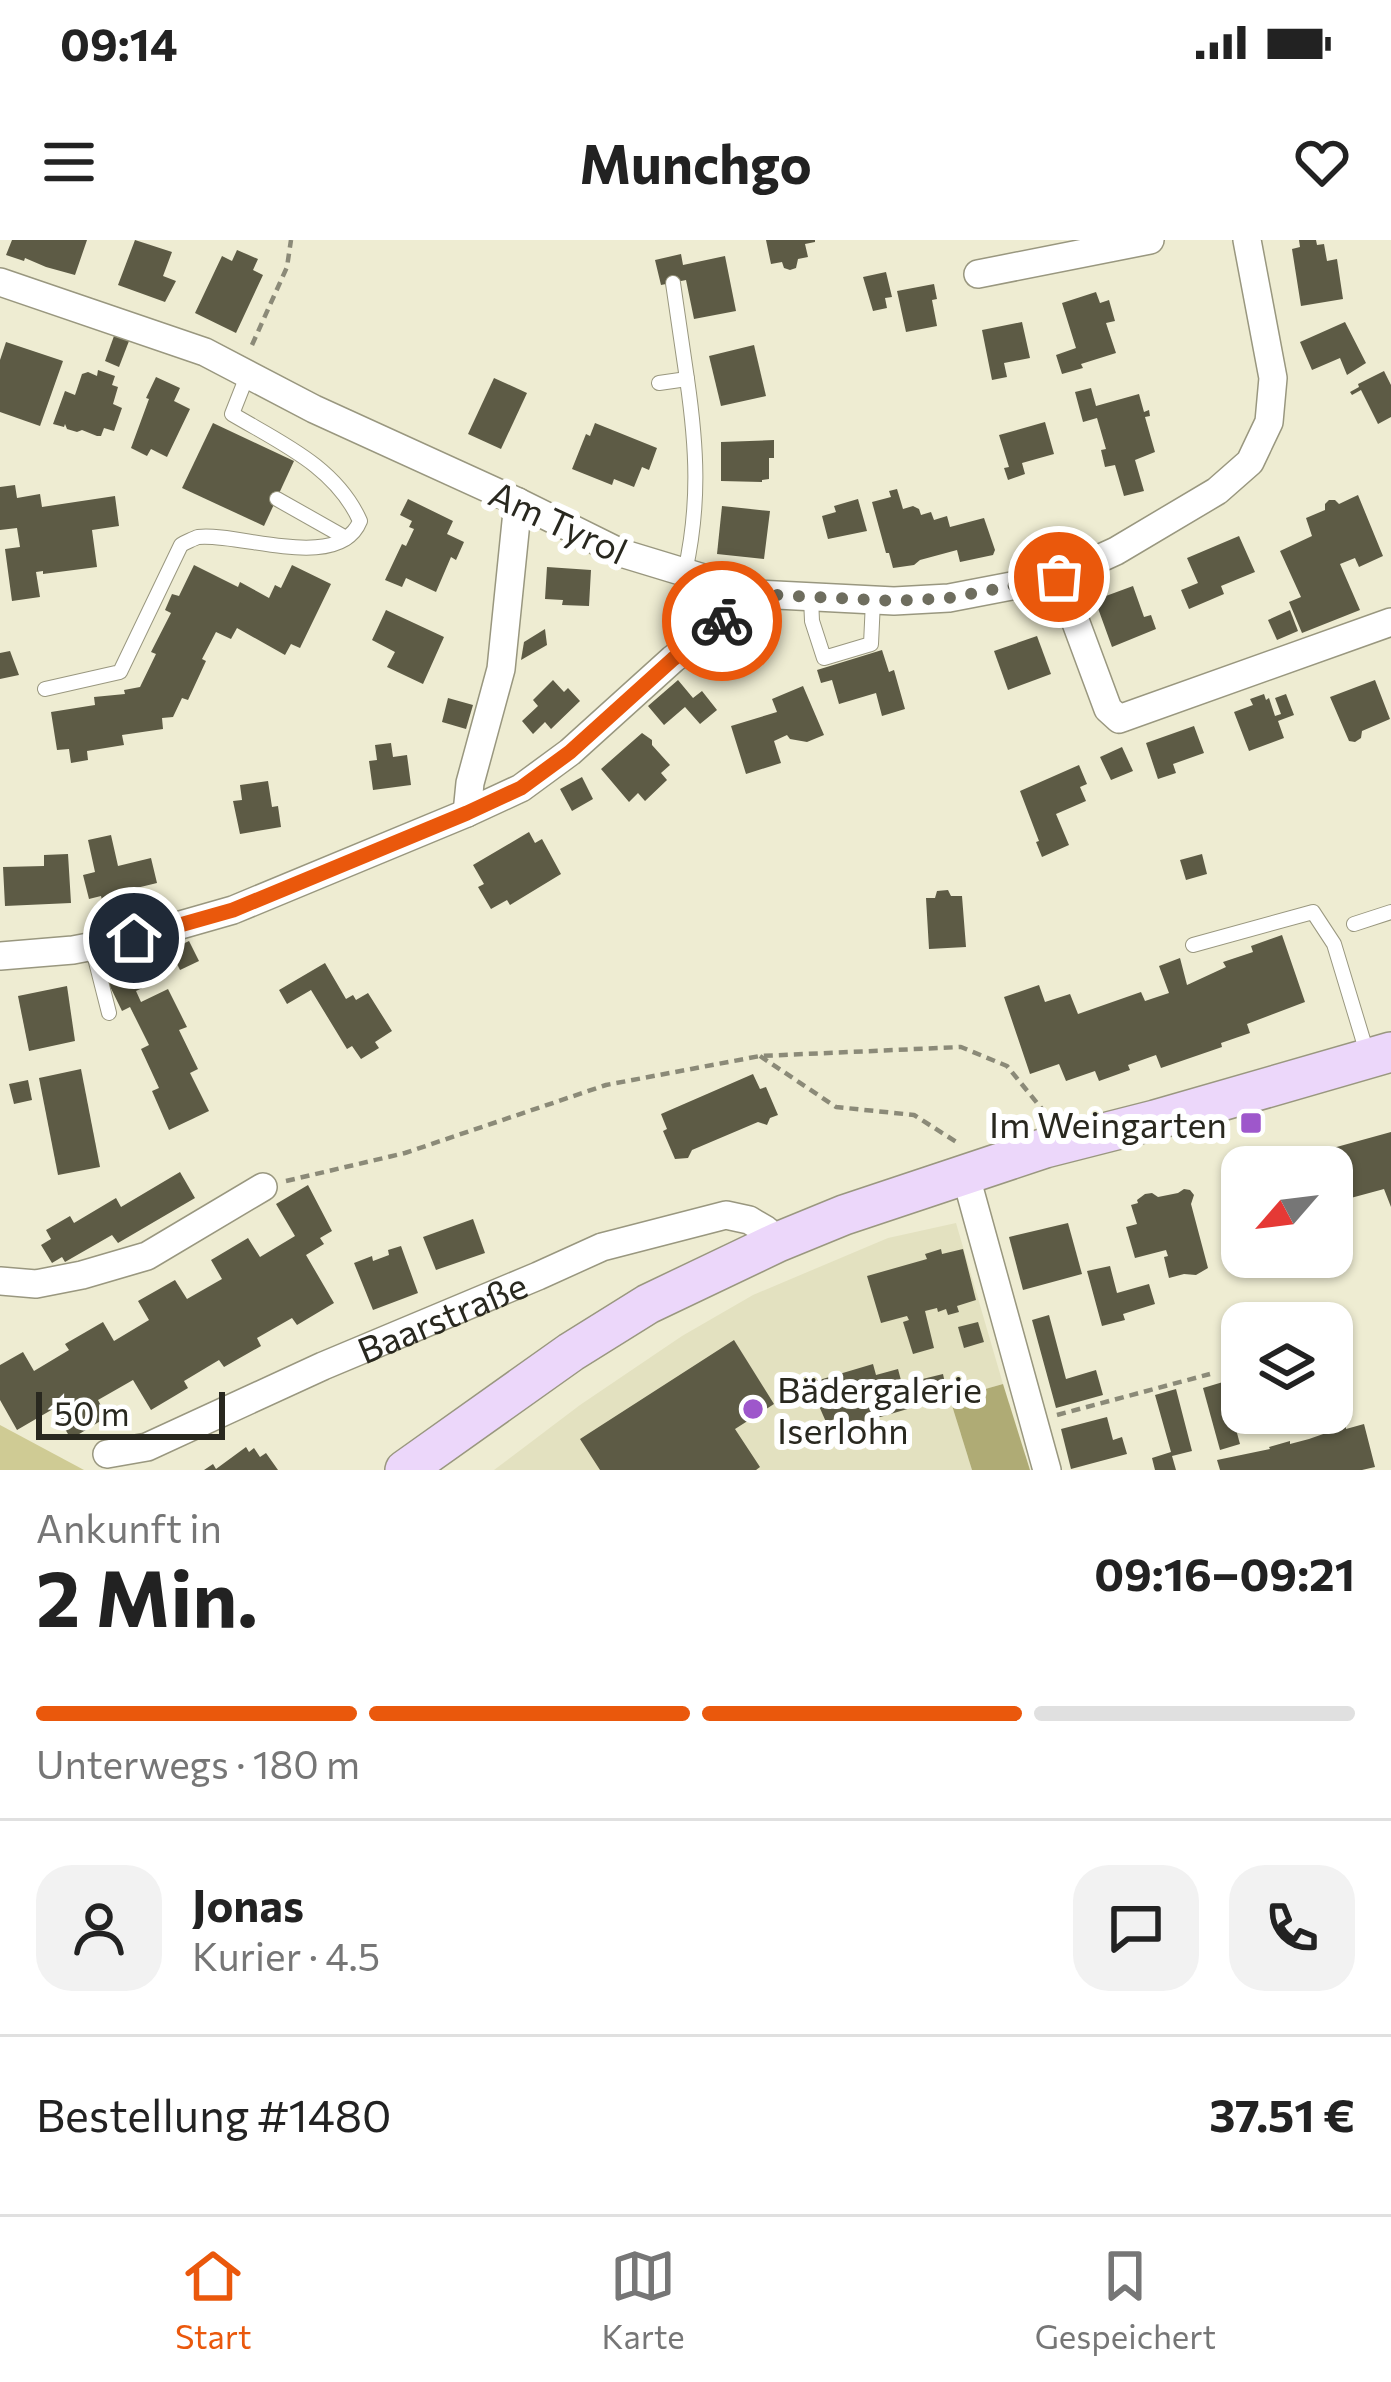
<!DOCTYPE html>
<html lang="de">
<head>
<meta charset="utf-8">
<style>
  body { margin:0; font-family:Commissioner,sans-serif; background:#f2f2f2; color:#222; height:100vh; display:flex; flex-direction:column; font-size:45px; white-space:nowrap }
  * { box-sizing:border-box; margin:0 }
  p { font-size:39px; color:#767676 }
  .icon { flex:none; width:66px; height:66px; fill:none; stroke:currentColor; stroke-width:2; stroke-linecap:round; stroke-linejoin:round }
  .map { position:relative; height:1230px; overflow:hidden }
  .side { display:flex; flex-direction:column; background:#fff; flex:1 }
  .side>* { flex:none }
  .needle { width:78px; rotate:242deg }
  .controls { position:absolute; left:1221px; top:906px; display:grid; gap:24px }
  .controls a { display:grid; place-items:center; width:132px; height:132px; border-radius:24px; background:#fff; box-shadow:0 3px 9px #0004; font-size:60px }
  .scale { position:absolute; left:36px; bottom:30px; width:189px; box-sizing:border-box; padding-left:12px; border:6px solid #29281f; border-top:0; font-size:33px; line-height:42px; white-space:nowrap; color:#29281f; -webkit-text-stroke:9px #fff; paint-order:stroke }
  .pin { position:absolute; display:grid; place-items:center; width:102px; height:102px; color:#fff; margin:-51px; border:6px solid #fff; border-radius:50%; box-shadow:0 3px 12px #0007 }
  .courier { position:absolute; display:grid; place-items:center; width:120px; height:120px; margin:-60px; border:9px solid #ea580c; border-radius:50%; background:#fff; color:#222; box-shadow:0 3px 15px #0007 }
  .overview em { font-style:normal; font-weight:700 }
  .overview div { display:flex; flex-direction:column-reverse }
  .overview { display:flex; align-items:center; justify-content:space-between; height:204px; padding:0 36px }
  h1 { font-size:78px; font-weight:700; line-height:90px }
  .bar { display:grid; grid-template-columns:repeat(4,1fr); gap:18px 12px; align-content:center; height:144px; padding:0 36px }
  .bar i { height:15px; border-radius:9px; background:#e0e0e0 }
  .bar .active { background:#ea580c }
  .bar p { grid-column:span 4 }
  .line { display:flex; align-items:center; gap:30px; padding:0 36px; border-top:3px solid #e0e0e0 }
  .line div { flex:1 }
  .round { display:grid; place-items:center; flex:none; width:126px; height:126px; border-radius:36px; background:#f2f2f2 }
  .status { display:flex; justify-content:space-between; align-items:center; height:84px; padding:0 60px; background:#fff; direction:ltr }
  .status svg { height:33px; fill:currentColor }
  header { display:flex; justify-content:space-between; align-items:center; height:156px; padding:0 36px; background:#fff; font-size:54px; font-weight:700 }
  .dock { display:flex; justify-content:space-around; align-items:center; height:168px; border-top:3px solid #e0e0e0; background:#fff; font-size:33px; color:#767676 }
  .dock a { display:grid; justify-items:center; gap:6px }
  .dock .active { color:#ea580c }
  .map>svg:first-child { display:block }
</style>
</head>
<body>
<div class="status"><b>09:14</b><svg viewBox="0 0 49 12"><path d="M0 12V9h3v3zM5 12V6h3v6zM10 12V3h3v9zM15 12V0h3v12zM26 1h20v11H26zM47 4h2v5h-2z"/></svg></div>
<header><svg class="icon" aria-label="menu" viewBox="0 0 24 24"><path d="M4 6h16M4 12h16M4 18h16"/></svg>Munchgo<svg class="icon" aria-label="heart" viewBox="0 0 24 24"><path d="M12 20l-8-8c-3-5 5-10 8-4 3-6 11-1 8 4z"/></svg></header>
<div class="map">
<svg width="1391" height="1230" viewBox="0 0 1391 1230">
  <rect width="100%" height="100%" fill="#eeecd2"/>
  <!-- built -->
  <polygon fill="#e3e1c0" points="956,983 1003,1144 950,1159 972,1230 494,1230 580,1165 682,1096 753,1055 888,998"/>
  <!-- green -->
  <polygon fill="#cfcb94" points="0,1185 84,1230 0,1230"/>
  <!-- forest -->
  <polygon fill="#afab75" points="1003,1144 1030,1230 972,1230 950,1159"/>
  <!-- building -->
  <g fill="#5d5b45">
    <polygon points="12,0 87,0 75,35 46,27 25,18 24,21 6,15"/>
    <polygon points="135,0 172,12 163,36 176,41 165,62 118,45"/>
    <polygon points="766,0 815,0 815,2 805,4 808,17 798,19 796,28 790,30 784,28 782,22 771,24"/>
    <polygon points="1299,0 1316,0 1317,5 1324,4 1327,21 1337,19 1343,59 1301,66 1292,9 1300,7"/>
    <polygon points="237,10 258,19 253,30 263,35 236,93 195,73 222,16 232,21"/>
    <polygon points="681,14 683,25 725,16 736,71 694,79 686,40 661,45 655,20"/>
    <polygon points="886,32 892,57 885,58 887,68 873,71 863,37"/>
    <polygon points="934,44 937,59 932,60 937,86 906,92 897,51"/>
    <polygon points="1096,52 1100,63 1109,60 1115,81 1106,83 1116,113 1081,124 1083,128 1062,134 1056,115 1076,108 1062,63"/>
    <polygon points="1022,82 1030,118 1004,123 1007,137 992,140 982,90"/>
    <polygon points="1345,82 1366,123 1347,135 1340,118 1312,130 1300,102"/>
    <polygon points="114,96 129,101 119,127 105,121"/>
    <polygon points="6,102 63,121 40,186 0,172 0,120"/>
    <polygon points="754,105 766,156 721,166 709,116"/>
    <polygon points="98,130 115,136 112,145 118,147 113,164 122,168 114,191 104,188 101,196 97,196 82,190 77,192 67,189 65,184 64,187 53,184 65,151 75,155 82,134 88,132 97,136"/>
    <polygon points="1384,131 1391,145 1391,177 1378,184 1361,150 1352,155 1350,152 1359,147 1358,144"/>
    <polygon points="156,137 180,148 174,161 190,169 167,217 151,209 147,216 131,208 149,159 146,158"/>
    <polygon points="494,138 527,153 501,209 468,194"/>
    <polygon points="1091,148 1096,166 1139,154 1144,172 1149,170 1150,176 1145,177 1155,212 1135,220 1144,251 1124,256 1115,225 1105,227 1101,210 1106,209 1097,178 1083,182 1075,152"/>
    <polygon points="1045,182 1054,214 1022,223 1025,234 1008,240 1004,228 1009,227 999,195"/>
    <polygon points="213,183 294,221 264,286 182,248"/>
    <polygon points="595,183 657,208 649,230 642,227 634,247 614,239 612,245 572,229 586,194 590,196"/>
    <polygon points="774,200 774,218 769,218 769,239 762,240 762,242 721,241 721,202"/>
    <polygon points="15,245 17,258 40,254 42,267 115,256 119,286 92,290 97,327 43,334 43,331 36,332 40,357 12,361 5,309 20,307 17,288 0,290 0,247"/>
    <polygon points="897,249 903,269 913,266 919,269 921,275 931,272 934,280 947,276 950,287 984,278 995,310 993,315 960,322 957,310 920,320 914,325 893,328 889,313 886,313 872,262 891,257 889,251"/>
    <polygon points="1358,255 1383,316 1359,327 1355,318 1340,324 1360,370 1302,393 1289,362 1301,357 1280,311 1312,296 1306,278 1325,270 1325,264 1329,260 1335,260 1339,264"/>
    <polygon points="408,259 453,281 447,294 464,302 456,320 451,317 436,352 406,338 402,347 385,340 402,304 406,306 414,289 409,287 412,281 400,275"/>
    <polygon points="858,259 867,291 828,299 822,276 836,272 834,266"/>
    <polygon points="722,266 770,271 764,319 717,314"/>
    <polygon points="1239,296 1255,332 1221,346 1224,354 1189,369 1181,350 1198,343 1187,318"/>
    <polygon points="194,325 238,347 240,342 269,358 275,345 281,348 292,325 331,344 300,408 291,404 285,415 237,388 231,399 216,392 202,419 206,421 188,460 182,458 173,477 162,478 163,489 122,495 124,505 87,511 88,520 71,523 69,509 57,510 51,472 95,465 94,457 125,454 124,450 140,447 156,414 151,412 171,373 165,370 172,354 179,356"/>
    <polygon points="547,327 591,330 589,366 562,365 563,360 545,359"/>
    <polygon points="1133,346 1144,377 1151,375 1156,389 1112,407 1095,360"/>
    <polygon points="386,370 444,397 423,444 387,427 395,412 372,400"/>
    <polygon points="1290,370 1298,391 1277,400 1268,380"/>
    <polygon points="545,389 547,405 521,420 524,402"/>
    <polygon points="1037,396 1051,434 1008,450 994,411"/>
    <polygon points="882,410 889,432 894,430 905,469 882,476 876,453 839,464 832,440 821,443 817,430"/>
    <polygon points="10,411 19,435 0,439 0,413"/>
    <polygon points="553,440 564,452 568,448 580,461 551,489 545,482 533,494 522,481 538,466 533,460"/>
    <polygon points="678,440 693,458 702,451 717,470 700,484 685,467 664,485 648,466"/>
    <polygon points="1375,440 1390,479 1362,491 1361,498 1355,502 1349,501 1330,457"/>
    <polygon points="803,446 824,495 807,502 790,499 787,495 774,501 781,523 746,534 731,486 777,472 772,459"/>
    <polygon points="1264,454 1266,460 1269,458 1275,476 1281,474 1275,458 1286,454 1294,475 1278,481 1284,498 1249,511 1234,472 1253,465 1250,459"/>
    <polygon points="448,458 473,465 466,489 442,482"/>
    <polygon points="1194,486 1204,513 1173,524 1176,533 1158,539 1146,503"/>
    <polygon points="642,493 652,500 652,505 670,525 661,533 667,540 645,561 638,553 629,562 601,529"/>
    <polygon points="391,503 393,517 407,515 411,545 373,550 369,521 377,520 375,505"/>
    <polygon points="1122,507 1133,531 1111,540 1100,517"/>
    <polygon points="1079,525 1087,544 1080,547 1086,561 1056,574 1069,605 1042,617 1036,602 1039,601 1020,551"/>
    <polygon points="582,537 593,559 572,571 560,549"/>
    <polygon points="268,541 272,567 278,566 281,587 240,594 233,561 242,560 240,545"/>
    <polygon points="529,592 535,603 542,599 561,634 510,665 507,660 491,669 478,647 484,644 473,625"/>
    <polygon points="111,595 118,626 151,618 157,643 124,651 127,663 104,668 101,656 89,659 83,635 95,632 88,600"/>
    <polygon points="68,614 71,663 5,666 3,627 44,626 44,615"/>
    <polygon points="1202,614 1207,634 1186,640 1180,620"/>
    <polygon points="948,650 951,656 962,656 966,707 929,709 926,658 935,658 937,651"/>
    <polygon points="1282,695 1305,762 1247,784 1250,793 1221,803 1222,807 1161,828 1156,815 1128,825 1130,830 1099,841 1095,831 1066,841 1059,824 1030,834 1004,757 1039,745 1045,762 1070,754 1078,774 1141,752 1145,761 1169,753 1159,726 1180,718 1187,745 1226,727 1223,722 1253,712 1251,706"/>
    <polygon points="189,701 199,721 180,730 170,710"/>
    <polygon points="140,712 155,742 136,751 141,762 168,749 187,787 179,790 198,829 190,833 209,871 169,890 152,851 159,848 141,809 149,805 130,767 122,771 102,730"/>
    <polygon points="325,723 346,759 353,755 356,760 368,753 392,791 375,802 379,808 361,819 352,806 347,809 311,750 287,764 279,750"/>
    <polygon points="67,746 75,801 29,811 18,756"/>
    <polygon points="81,829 100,927 58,935 39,838"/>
    <polygon points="753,834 760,849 766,847 778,875 770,878 767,885 758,882 692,910 688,918 675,919 663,891 667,889 661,874"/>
    <polygon points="28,840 32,860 14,864 9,844"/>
    <polygon points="1391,892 1391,967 1384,949 1336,962 1332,949 1332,927 1326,927 1322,911"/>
    <polygon points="180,932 195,958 118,1003 112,995 65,1022 62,1017 52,1023 41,1005 51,999 46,990 70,976 74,983 116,958 121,967"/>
    <polygon points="1242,934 1242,985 1241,985 1228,938"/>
    <polygon points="308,945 332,991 320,998 324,1004 306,1015 334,1063 297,1085 292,1078 257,1098 261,1106 224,1127 219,1120 184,1141 188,1148 151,1170 133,1140 98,1160 107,1177 71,1199 53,1169 17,1190 0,1160 0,1125 23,1112 34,1131 69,1110 65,1104 103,1082 114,1101 149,1080 138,1061 175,1040 187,1059 222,1039 211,1020 248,998 260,1017 295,996 276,964"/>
    <polygon points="1184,949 1190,950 1194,955 1191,964 1208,1028 1196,1035 1184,1034 1169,1038 1164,1017 1168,1016 1166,1010 1135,1018 1126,987 1137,984 1131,965 1138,963 1137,960 1145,954 1152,953 1158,957 1178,953"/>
    <polygon points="473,979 485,1013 436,1030 423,997"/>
    <polygon points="1068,983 1082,1034 1023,1050 1009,997"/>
    <polygon points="401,1006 418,1053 373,1070 354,1023 372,1016 373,1021 389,1015 388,1010"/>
    <polygon points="941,1009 942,1014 963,1009 976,1060 957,1066 959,1072 948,1075 946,1069 938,1072 937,1068 925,1071 934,1108 913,1114 903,1082 909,1080 907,1076 881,1083 867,1036 927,1019 925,1014"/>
    <polygon points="1110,1026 1117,1053 1149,1044 1155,1064 1123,1074 1125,1080 1102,1086 1087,1031"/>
    <polygon points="1049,1075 1066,1139 1096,1130 1103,1155 1056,1168 1032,1080"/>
    <polygon points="978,1082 984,1102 964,1108 958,1087"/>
    <polygon points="734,1100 774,1164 735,1189 760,1227 756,1230 600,1230 580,1199"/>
    <polygon points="873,1124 876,1135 898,1129 902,1144 943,1134 948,1157 850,1186 847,1175 826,1182 809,1143"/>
    <polygon points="1223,1142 1240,1204 1220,1210 1203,1148"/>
    <polygon points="1176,1149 1192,1211 1172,1216 1176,1230 1155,1230 1152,1218 1171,1212 1155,1155"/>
    <polygon points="1107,1177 1113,1200 1122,1197 1127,1214 1071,1229 1061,1189"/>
    <polygon points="1364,1184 1375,1227 1362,1230 1220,1230 1217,1220 1270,1209 1269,1207 1290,1201 1290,1204 1309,1199 1346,1186 1346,1189"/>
    <polygon points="246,1207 249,1212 254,1208 260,1217 266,1213 278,1230 204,1230 213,1224 216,1229"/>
  </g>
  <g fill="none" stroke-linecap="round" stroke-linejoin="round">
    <defs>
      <g id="lane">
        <polyline points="673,43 687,139"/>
        <path d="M659,143L687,139C697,208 700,264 685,332"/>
        <polyline points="277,259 346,298"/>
        <polyline points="811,358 812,381 824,418 871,404 873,361"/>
        <path d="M45,449L120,432L181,305C184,303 195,298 198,297C239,292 339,333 360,281C336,227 281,203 232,174L247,136"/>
        <polyline points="1354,684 1391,672"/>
        <polyline points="1193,705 1313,672 1334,704 1367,813"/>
        <polyline points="92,706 109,773"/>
      </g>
      <g id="street">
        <polyline points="978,34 1150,0"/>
        <polyline points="0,42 205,112 314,169 518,262 621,313 756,354 894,361 949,358 1059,337 1116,311 1217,251 1250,222 1269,182 1273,138 1247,0"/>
        <polyline points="1059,337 1108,469 1119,479 1391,382"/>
        <polyline points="467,573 470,543 501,429 518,262"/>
        <polyline points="0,716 73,710 135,698 233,670 467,573 521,548 570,512 673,419 756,354"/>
        <polyline points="965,933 1047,1230"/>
        <polyline points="0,1041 36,1044 82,1035 147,1016 263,947"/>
        <path id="s1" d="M107,1214L147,1207L323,1126L538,1036L602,1007L726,975L749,980L766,990L772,1005"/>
      </g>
      <polyline id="secondary" points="405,1230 571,1112 648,1064 778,1002 844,975 1045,908 1155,880 1391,812"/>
    </defs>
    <!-- lane casing -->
    <use href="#lane" stroke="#99977f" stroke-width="16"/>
    <!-- street casing -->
    <use href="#street" stroke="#99977f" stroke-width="30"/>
    <!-- secondary casing -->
    <use href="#secondary" stroke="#99977f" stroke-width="42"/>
    <!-- path -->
    <g stroke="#8b8a78" stroke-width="4.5" stroke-dasharray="9 6" stroke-linecap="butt">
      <polyline points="252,105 287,27 291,0"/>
      <polyline points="760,816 836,867 914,875 958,903"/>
      <polyline points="286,941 405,913 606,845 760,816 961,807 1007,826 1042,869 1042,876"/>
      <polyline points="1057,1175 1210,1134"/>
    </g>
    <!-- lane -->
    <use href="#lane" stroke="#fff" stroke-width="14"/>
    <!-- street -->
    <use href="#street" stroke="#fff" stroke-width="27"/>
    <!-- secondary -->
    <use href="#secondary" stroke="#ecd7fa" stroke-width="39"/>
  </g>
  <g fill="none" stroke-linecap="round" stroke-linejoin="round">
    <!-- done -->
    <polyline stroke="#6e6d5e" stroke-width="12" stroke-dasharray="0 21.6" points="722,381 756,354 894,361 949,358 1059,337"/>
    <!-- route -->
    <polyline stroke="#ea580c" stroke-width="15" points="134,698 233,670 467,573 521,548 570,512 673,419 722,381"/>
  </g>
  <!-- markers -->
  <g fill="#9e57cb" stroke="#fff" stroke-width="4.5">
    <rect x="1239" y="871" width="24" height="24" rx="6"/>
    <circle cx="753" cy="1169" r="12"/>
  </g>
  <g text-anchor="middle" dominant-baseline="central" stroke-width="12" stroke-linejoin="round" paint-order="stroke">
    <!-- street labels -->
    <g font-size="36" fill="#29281f" stroke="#fff">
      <text transform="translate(559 281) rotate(25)">Am Tyrol</text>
      <text stroke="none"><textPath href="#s1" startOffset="363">Baarstraße</textPath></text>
    </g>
    <!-- poi labels -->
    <g font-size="36" fill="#29281f" stroke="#fff" text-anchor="end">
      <text x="1227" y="883">Im Weingarten</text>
      <text x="777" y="1148" text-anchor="start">Bädergalerie<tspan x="777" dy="41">Iserlohn</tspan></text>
    </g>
  </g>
</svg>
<div class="controls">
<a><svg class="needle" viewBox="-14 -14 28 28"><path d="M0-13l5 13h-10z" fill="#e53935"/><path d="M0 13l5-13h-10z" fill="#767676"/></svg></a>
<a><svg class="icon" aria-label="layers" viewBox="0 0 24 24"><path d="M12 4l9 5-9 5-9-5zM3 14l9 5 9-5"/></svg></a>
</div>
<div class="scale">50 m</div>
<div class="pin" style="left:1059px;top:337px;background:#ea580c"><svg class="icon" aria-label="bag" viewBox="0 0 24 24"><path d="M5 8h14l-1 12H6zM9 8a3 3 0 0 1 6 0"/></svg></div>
<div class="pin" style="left:134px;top:698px;background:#1f2937"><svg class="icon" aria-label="home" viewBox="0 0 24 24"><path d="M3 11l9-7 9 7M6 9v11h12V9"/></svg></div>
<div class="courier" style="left:722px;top:381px"><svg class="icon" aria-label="bike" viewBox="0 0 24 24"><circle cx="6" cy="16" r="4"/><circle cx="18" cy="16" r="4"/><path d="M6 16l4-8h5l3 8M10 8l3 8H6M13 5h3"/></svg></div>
</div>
<section class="side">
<div class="overview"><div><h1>2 Min.</h1><p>Ankunft in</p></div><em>09:16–09:21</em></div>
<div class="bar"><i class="active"></i><i class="active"></i><i class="active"></i><i></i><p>Unterwegs · 180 m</p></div>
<div class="line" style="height:216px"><a class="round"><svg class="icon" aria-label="person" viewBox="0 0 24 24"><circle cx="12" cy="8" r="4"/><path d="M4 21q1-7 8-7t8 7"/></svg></a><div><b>Jonas</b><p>Kurier · 4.5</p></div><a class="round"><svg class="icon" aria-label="chat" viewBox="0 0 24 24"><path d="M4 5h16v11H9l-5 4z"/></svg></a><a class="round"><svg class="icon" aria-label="phone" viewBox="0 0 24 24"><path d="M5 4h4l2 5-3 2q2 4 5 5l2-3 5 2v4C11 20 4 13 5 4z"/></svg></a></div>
<div class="line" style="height:156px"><div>Bestellung #1480</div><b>37.51 €</b></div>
</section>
<nav class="dock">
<a class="active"><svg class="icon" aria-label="home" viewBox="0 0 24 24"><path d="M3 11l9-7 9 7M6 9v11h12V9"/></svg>Start</a>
<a><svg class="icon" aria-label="map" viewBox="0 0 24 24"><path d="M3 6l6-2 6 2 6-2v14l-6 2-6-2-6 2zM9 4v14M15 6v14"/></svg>Karte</a>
<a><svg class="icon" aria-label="saved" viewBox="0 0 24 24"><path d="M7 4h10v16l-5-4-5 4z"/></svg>Gespeichert</a>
</nav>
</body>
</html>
